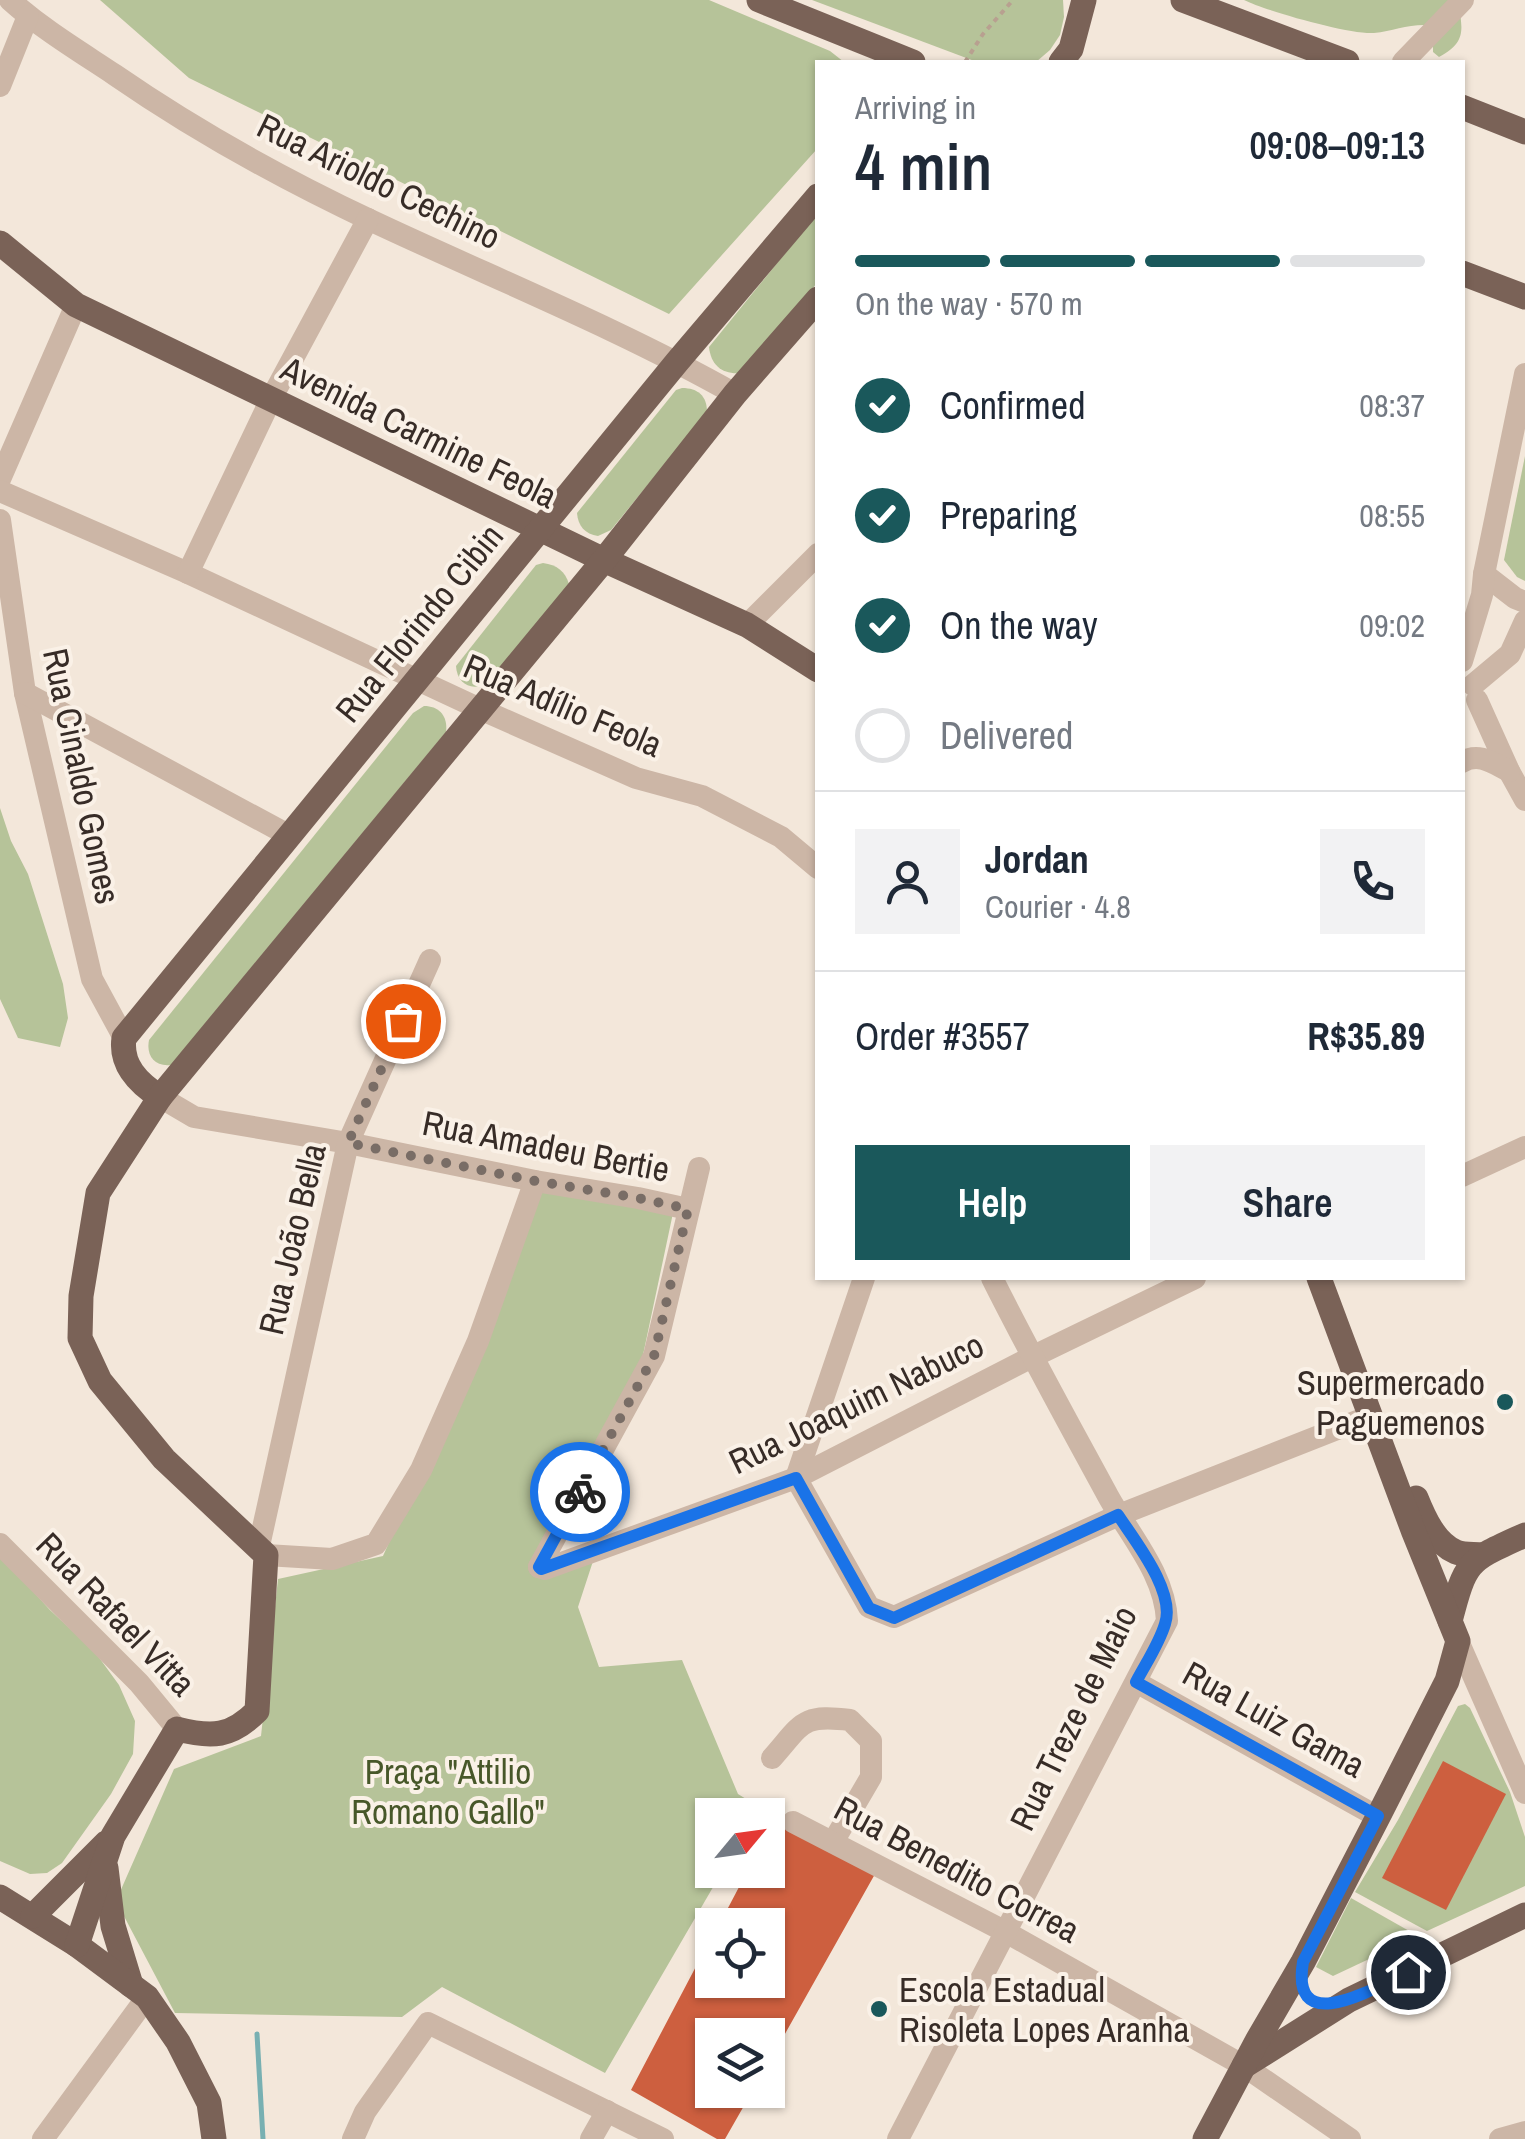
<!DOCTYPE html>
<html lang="en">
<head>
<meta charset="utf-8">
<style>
  body { margin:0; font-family:"Archivo Narrow",sans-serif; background:#f2f2f3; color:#1f2937; height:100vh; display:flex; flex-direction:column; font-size:38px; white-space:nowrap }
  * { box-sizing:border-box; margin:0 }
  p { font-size:32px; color:#747a83 }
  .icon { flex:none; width:55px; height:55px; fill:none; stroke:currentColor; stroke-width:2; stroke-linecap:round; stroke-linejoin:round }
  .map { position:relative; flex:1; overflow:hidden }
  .panel { position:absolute; left:815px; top:60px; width:650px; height:1220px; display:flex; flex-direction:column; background:#fff; border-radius:0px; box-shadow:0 2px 8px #0004 }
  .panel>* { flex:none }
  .needle { width:65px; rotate:61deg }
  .fabs { position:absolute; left:695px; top:1798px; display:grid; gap:20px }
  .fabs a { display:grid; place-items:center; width:90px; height:90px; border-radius:0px; background:#fff; box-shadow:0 2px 8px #0004; font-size:50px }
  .pin { position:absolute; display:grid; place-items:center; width:85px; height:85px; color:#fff; margin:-42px; border:5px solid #fff; border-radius:50%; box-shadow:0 2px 10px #0007 }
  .courier { position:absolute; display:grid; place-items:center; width:100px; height:100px; margin:-50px; border:8px solid #1a73e8; border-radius:50%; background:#fff; color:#222; box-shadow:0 2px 12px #0007 }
  .head em { font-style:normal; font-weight:600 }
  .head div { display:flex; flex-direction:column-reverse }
  .head { display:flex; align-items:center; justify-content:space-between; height:170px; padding:0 40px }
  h1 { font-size:65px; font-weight:600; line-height:75px }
  .bar { display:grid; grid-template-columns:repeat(4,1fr); gap:15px 10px; align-content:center; height:120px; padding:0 40px }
  .bar i { height:12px; border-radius:8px; background:#e0e1e3 }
  .bar .current { background:#1a585b }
  .bar p { grid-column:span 4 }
  .line { display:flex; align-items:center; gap:25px; padding:0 40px; border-top:2px solid #e0e1e3 }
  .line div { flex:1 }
  .round { display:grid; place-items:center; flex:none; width:105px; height:105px; border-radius:0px; background:#f2f2f3 }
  ol { padding:0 40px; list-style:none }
  li { display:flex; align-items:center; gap:30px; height:110px }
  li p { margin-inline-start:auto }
  li .icon { padding:10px; border-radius:50%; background:#1a585b; color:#fff; stroke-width:4 }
  li:last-child { color:#747a83 }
  li i { width:55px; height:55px; border:5px solid #e0e1e3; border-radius:50% }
  .button { display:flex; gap:20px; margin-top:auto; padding:20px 40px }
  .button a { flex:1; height:115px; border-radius:0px; background:#1a585b; color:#fff; font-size:40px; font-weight:600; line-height:115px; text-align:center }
  .button a+a { background:#f2f2f3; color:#1f2937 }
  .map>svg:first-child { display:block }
</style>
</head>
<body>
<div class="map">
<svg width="1525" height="2139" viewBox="0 0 1525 2139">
  <rect width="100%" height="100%" fill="#f3e7da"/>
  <!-- green -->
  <g fill="#b6c399">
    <polygon points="100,0 709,0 830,51 844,62 818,62 817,149 669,314 189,78"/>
    <polygon points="812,0 1063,0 1064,17 1060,35 1050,50 1036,62 977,62"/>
    <path d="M1244,0H1458C1462,28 1468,42 1439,57L1433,52V30L1428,25C1408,24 1393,31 1374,33C1351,35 1266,11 1244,0Z"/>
    <path d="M817,214V283L742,373C723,375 711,366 709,347Z"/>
    <path d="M682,388C698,388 707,396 707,412L611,530L598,536C585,534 578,526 577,513L676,390Z"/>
    <polygon points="1525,456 1525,581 1517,577 1504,560"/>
    <path d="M543,563C557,565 565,571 569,584L487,683C472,692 457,684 456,666L536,565Z"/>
    <path d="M424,706C440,706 448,717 446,732L171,1065C154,1067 146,1055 149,1040L413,713Z"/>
    <polygon points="0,808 11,841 28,874 63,984 68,1018 60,1047 18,1038 0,999"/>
    <polygon points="535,1181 673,1213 643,1355 531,1573 533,1576 596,1552 578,1607 599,1667 682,1660 738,1794 759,1807 755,1815 712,1815 712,1870 723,1870 605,2073 442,1987 402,2017 175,2013 116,1901 174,1769 261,1736 278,1579 383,1556 457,1389"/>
    <polygon points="0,1555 50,1610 95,1652 119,1685 135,1721 133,1754 111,1794 62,1863 47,1873 30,1874 0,1861"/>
    <polygon points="1465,1704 1470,1708 1510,1792 1525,1837 1525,1886 1427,1931 1355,1892 1398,1820 1458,1706"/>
    <polygon points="1351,1898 1418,1936 1333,1976 1316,1967"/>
  </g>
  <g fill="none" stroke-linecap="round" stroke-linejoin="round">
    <!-- stream -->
    <polyline stroke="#78b0b2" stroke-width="5" points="257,2034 263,2139"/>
  </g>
  <!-- building -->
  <g fill="#cd5f3f">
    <polygon points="1443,1761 1506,1794 1446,1910 1382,1878"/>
    <polygon points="776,1817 875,1874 768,2064 768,2035 712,2035 712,2090 753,2090 725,2139 717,2139 631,2090 712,1936 712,1980 768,1980 768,1925 719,1925 748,1870 768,1870 768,1833"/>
  </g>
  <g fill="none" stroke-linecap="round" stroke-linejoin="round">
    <!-- path -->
    <polyline stroke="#b8a090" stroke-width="4" stroke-dasharray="5 5" stroke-linecap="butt" points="965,62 983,34 1013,0"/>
    <!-- minor -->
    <g stroke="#ccb6a6" stroke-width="22">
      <path d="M10,0C42,29 79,51 115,75C196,131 283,179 372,221C493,278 618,328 735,394"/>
      <polyline points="1403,62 1463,0"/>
      <polyline points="0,86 28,16"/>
      <polyline points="0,479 76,305"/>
      <polyline points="0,491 188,573 480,709 636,778 702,796 781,837 818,868"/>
      <polyline points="0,520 25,693 92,979 124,1038"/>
      <polyline points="188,573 271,399 368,219"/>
      <polyline points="1484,574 1515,598 1525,602"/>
      <polyline points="747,625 818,554"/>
      <polyline points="1462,661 1482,595 1484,574 1525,374"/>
      <polyline points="1473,685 1510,654 1525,621"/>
      <polyline points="25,693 290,836"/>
      <polyline points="1477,700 1509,771 1525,800"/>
      <path d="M1462,762C1479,752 1493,763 1509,771"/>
      <polyline points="160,1097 194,1117 348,1143 535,1181 638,1198 688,1209"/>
      <polyline points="1462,1176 1525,1147"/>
      <polyline points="864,1278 796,1478 869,1607 894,1617 1119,1515 1370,1416"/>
      <polyline points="0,1544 139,1683 177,1729"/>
      <polyline points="259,1546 348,1143 430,960"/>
      <polyline points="266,1555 332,1559 376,1544 421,1470 478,1341 535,1181"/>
      <polyline points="539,1567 545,1569 796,1478 1032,1357 1195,1278"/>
      <polyline points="539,1567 654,1356 699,1168"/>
      <polyline points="1458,1641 1525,1793"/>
      <polyline points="1136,1682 1378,1817"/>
      <path d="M772,1758C803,1723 801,1714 850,1720L871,1741V1777L833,1842"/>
      <polyline points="793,1822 1004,1931 1244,2066 1350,2139"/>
      <polyline points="43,2139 147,1997"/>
      <polyline points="353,2139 365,2112 428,2023 663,2139"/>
      <polyline points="591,2139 607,2111"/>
      <path d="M898,2139L1167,1621C1165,1574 1130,1536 1108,1496C1069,1424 1029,1352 992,1278"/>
      <polyline points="1500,2139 1525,2132"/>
    </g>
    <!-- major -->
    <g stroke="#7a6257" stroke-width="25">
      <polyline points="759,0 913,62"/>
      <polyline points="1183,0 1347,62"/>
      <polyline points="1061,62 1071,49 1084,0"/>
      <polyline points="1462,107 1525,132"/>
      <polyline points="0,243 76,305 604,560 747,625 818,670"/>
      <polyline points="1462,273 1525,297"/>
      <path d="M160,1097C138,1083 120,1065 124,1038L677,362L818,196"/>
      <path d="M1416,1498C1424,1518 1435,1543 1456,1552C1463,1555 1474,1554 1482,1555"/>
      <path d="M1450,1621C1466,1559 1468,1561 1525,1535"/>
      <polyline points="106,1868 113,1926 131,1985"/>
      <polyline points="0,1897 77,1945 147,1997 178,2042 209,2103 214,2139"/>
      <polyline points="33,1916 106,1843"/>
      <path d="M77,1945L113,1836L177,1729C212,1738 231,1737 257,1711L266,1555L164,1459L100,1381L80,1338L81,1296L98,1193L160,1097L604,560L735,394L818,299"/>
      <polyline points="1244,2066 1349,2000 1525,1915"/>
      <polyline points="1205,2139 1257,2041 1303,1962 1378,1817 1447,1681 1458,1641 1413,1530 1319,1278"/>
    </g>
  </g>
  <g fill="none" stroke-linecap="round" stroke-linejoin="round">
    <!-- done -->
    <polyline stroke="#796d66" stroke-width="10" stroke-dasharray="0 18" points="403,1021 348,1143 535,1181 638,1198 688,1209 654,1356 580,1492"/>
    <!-- route -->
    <path stroke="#1a73e8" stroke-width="12" d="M580,1492L539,1567L541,1569L796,1478L869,1608L894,1618L1118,1515C1135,1541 1176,1592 1165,1624C1159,1644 1146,1663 1136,1682L1378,1816L1303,1962C1290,2040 1376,1987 1408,1972"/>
  </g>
  <!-- markers -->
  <g fill="#1a585b" stroke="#faf1e7" stroke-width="4">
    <circle cx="1505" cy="1402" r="10"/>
    <circle cx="879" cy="2009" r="10"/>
  </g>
  <g text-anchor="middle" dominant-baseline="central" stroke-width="8" stroke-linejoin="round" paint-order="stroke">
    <!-- street labels -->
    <g font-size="35" fill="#372c27" stroke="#faf1e7">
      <text transform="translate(379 181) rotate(26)">Rua Arioldo Cechino</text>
      <text transform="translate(419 432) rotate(26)">Avenida Carmine Feola</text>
      <text transform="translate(419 623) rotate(-51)">Rua Florindo Cibin</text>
      <text transform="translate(563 705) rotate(23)">Rua Adílio Feola</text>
      <text transform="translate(82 776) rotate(78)">Rua Cinaldo Gomes</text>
      <text transform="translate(546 1146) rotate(11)">Rua Amadeu Bertie</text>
      <text transform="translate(292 1239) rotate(-77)">Rua João Bella</text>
      <text transform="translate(856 1403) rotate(-26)">Rua Joaquim Nabuco</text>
      <text transform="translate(116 1614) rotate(46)">Rua Rafael Vitta</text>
      <text transform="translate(1073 1718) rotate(-64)">Rua Treze de Maio</text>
      <text transform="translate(1274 1719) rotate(29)">Rua Luiz Gama</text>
      <text transform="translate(957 1869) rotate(28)">Rua Benedito Correa</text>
    </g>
    <!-- poi labels -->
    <g font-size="35" fill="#372c27" stroke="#faf1e7" text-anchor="end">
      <text x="1485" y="1382">Supermercado<tspan x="1485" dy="40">Paguemenos</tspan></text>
      <text x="899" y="1989" text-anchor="start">Escola Estadual<tspan x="899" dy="40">Risoleta Lopes Aranha</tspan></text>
    </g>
    <!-- park labels -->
    <g font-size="35" fill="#475729" stroke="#faf1e7">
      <text x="448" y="1771">Praça "Attilio<tspan x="448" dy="40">Romano Gallo"</tspan></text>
    </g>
  </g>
</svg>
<div class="fabs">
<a><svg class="needle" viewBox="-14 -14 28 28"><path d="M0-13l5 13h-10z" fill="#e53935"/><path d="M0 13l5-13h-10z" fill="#747a83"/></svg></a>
<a><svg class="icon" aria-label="locate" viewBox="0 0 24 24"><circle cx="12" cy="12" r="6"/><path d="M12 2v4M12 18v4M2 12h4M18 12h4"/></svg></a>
<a><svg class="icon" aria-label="layers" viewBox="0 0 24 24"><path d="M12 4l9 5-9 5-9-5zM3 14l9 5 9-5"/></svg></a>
</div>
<div class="pin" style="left:403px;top:1021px;background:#ea580c"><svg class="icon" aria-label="bag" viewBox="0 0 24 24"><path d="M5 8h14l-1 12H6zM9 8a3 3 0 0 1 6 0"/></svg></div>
<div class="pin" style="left:1408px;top:1972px;background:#1f2937"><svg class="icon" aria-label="home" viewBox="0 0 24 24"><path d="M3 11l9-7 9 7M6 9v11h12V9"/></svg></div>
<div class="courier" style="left:580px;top:1492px"><svg class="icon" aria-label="bike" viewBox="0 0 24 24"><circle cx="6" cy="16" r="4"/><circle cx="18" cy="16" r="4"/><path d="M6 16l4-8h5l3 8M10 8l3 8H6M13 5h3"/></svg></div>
<section class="panel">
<div class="head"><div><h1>4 min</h1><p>Arriving in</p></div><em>09:08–09:13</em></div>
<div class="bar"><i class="current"></i><i class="current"></i><i class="current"></i><i></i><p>On the way · 570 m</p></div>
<ol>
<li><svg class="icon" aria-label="check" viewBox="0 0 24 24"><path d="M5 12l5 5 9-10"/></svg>Confirmed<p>08:37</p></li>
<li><svg class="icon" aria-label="check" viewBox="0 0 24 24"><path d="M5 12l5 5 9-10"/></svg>Preparing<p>08:55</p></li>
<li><svg class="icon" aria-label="check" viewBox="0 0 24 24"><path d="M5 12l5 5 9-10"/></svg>On the way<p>09:02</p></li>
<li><i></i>Delivered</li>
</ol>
<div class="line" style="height:180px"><a class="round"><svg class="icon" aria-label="person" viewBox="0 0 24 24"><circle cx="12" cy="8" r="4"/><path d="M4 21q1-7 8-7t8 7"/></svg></a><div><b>Jordan</b><p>Courier · 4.8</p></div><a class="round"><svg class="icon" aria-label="phone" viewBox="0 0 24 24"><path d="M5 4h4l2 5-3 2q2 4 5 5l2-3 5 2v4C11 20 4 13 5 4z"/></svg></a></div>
<div class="line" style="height:130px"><div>Order #3557</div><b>R$35.89</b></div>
<div class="button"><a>Help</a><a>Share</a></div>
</section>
</div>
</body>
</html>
